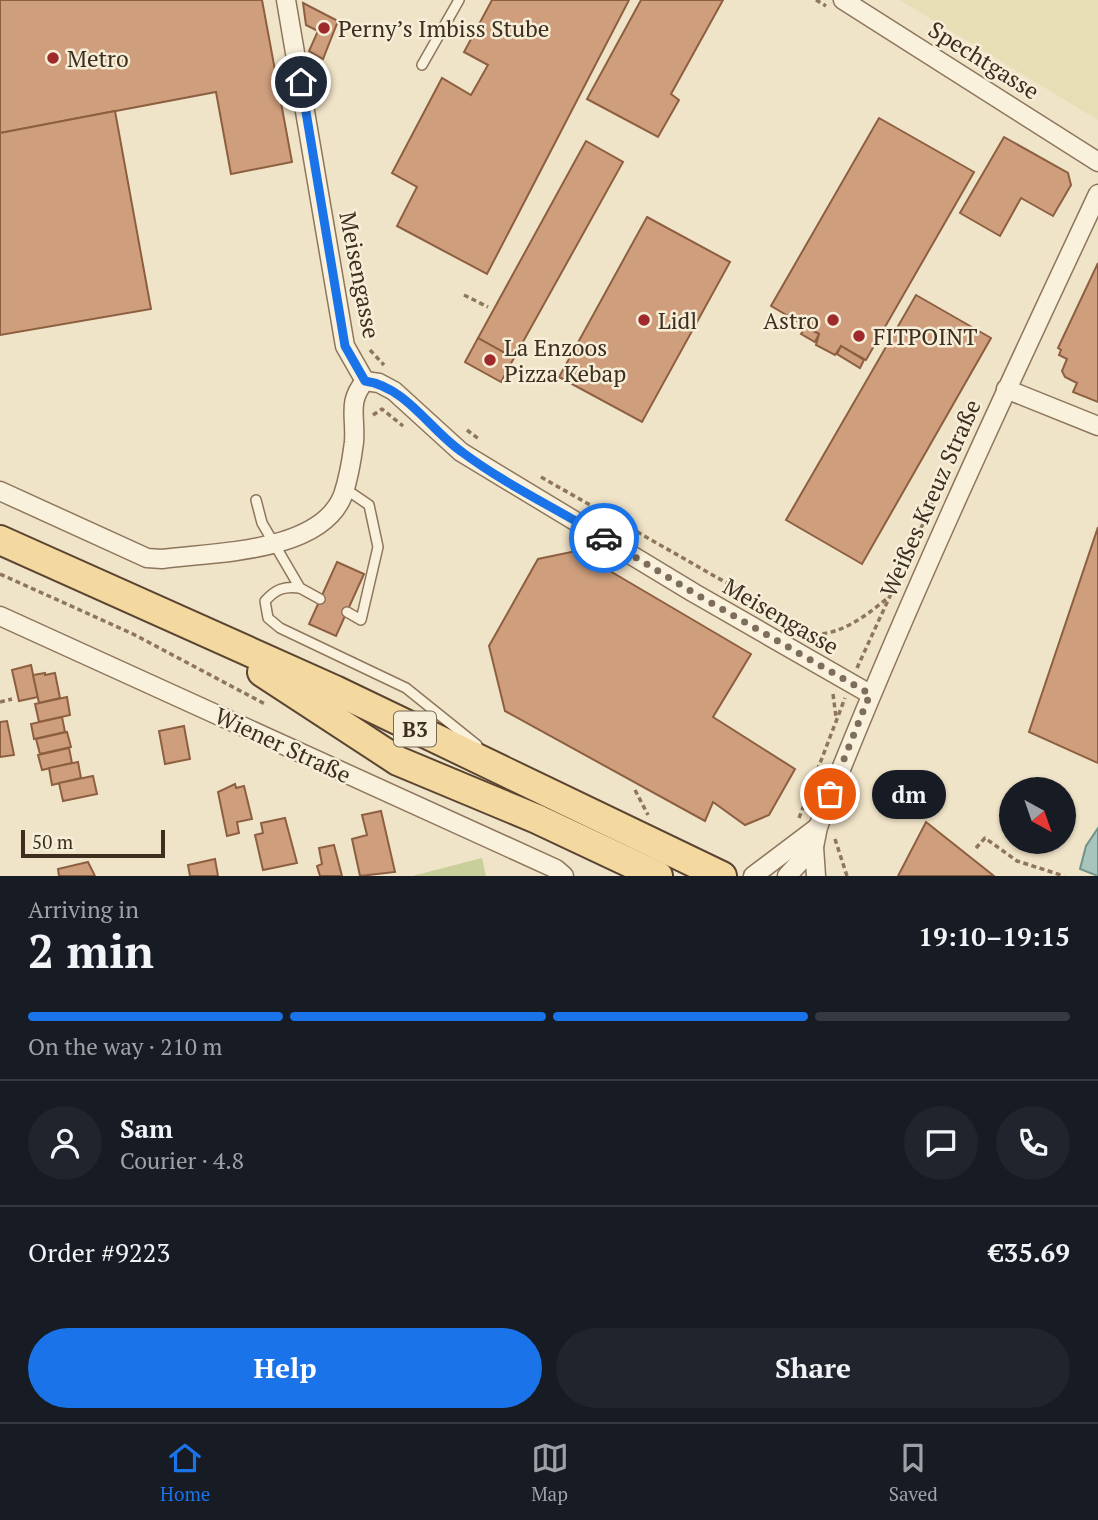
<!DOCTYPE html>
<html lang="en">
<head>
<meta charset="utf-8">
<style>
  body { margin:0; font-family:"PT Serif",serif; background:#20242c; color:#f1f3f6; height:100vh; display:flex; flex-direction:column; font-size:26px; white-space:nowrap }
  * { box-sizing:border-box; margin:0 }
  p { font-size:23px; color:#9ea1a6 }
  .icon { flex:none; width:38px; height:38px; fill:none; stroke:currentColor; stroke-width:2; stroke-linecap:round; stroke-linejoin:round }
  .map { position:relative; height:876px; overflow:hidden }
  .sheet { display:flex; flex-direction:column; background:#171b24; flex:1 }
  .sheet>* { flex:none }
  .needle { width:46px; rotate:140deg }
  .controls { position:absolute; left:999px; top:777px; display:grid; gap:14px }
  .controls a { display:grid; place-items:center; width:77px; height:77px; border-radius:50%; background:#171b24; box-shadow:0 2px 5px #0004; font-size:35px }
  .scale { position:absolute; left:21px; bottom:18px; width:144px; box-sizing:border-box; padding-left:7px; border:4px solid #3d2e20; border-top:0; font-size:19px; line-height:24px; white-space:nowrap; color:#3d2e20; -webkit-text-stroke:5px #f7eed8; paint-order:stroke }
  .pin { position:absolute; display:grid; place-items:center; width:60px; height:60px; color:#fff; margin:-30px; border:4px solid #fff; border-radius:50%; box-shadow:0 2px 7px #0007 }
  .courier { position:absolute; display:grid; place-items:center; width:70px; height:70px; margin:-35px; border:5px solid #1a73e8; border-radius:50%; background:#fff; color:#222; box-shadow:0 2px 9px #0007 }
  .bubble { position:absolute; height:49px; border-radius:24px; background:#171b24; box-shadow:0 2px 5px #0004; font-size:23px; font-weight:800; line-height:49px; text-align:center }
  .head em { font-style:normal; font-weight:800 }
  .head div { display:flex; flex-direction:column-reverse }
  .head { display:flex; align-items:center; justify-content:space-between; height:119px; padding:0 28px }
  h1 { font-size:46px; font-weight:800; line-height:52px }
  .bar { display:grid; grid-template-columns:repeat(4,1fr); gap:10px 7px; align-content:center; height:84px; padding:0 28px }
  .bar i { height:9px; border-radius:5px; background:#363941 }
  .bar .current { background:#1a73e8 }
  .bar p { grid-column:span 4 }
  .line { display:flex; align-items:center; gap:18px; padding:0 28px; border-top:2px solid #363941 }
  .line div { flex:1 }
  .round { display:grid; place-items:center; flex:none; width:74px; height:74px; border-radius:37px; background:#20242c }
  .button { display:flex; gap:14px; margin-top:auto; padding:14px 28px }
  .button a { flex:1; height:80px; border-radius:42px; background:#1a73e8; color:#fff; font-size:28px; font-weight:800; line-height:80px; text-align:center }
  .button a+a { background:#20242c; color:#f1f3f6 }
  .tabs { display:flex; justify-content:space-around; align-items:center; height:98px; border-top:2px solid #363941; background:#171b24; font-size:19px; color:#9ea1a6 }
  .tabs a { display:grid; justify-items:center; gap:4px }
  .tabs .current { color:#1a73e8 }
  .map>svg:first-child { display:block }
</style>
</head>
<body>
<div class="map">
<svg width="1098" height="876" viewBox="0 0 1098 876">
  <rect width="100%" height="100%" fill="#f0e4c8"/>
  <!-- farmland -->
  <polygon fill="#e6deb5" points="900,0 1098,0 1098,120"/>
  <!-- green -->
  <polygon fill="#c9cf9b" points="482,858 486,876 412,876"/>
  <!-- water -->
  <polygon fill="#a9c4bc" stroke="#6f938a" stroke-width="2" points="1098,828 1098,876 1080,869 1086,846"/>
  <!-- building -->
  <g fill="#cf9f7d" stroke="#8d5f41" stroke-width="2">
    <polygon points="0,0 262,0 292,162 231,174 216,92 0,133"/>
    <polygon points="492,0 629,0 487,274 397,226 417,187 392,173 442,78 471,95 488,65 464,52"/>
    <polygon points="641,0 723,0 671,94 679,100 658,137 587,99"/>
    <polygon points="303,3 338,21 323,59 309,51 318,31 306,25"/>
    <polygon points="115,111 151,309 0,335 0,133"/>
    <polygon points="879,118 974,172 866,360 841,346 835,355 816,345 819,334 771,306"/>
    <polygon points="1004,137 1068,173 1071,185 1053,216 1021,198 1000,236 960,213"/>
    <polygon points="586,141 623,162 514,358 478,338"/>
    <polygon points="647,217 730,262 642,422 559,377"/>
    <polygon points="1098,263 1098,402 1073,392 1077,383 1065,377 1062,371 1067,359 1059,355 1061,350 1058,348"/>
    <polygon points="916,295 991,338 862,564 786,520"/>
    <polygon points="806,327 819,334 815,342 801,334"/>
    <polygon points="478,338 514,358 501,382 465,362"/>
    <polygon points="841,346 864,360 860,368 837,354"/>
    <polygon points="1098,527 1098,763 1029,732"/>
    <polygon points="576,551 751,654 713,717 795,769 769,815 745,825 713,802 705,821 505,711 489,646 538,559"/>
    <polygon points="337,562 364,574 336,636 309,624"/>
    <polygon points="31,665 38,697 19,701 12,670"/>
    <polygon points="45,673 45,675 55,673 60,698 39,703 33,675"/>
    <polygon points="67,697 70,715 39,722 35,704"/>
    <polygon points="62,717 65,732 34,739 31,724"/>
    <polygon points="7,721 14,755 0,757 0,722"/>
    <polygon points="184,726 190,759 165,764 159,731"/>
    <polygon points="67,732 71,747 40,754 36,739"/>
    <polygon points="69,748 72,763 42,770 38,755"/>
    <polygon points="78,762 81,778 52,785 49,768"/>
    <polygon points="93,776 97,794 63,801 59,783"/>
    <polygon points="235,784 236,788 244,786 252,819 237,822 239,833 227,836 218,792"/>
    <polygon points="381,811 395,872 360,876 352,839 367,835 362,815"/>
    <polygon points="285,818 297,863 263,870 255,835 263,833 261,823"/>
    <polygon points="926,822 994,876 898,876"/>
    <polygon points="334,845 342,876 320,876 317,866 322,864 319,848"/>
    <polygon points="215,859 218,876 190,876 188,865"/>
    <polygon points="88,862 95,876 59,876 58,869"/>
  </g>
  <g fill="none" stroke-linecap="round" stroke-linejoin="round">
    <defs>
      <g id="service">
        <polyline points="422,65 459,0"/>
        <polyline points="344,488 369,505 378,547 361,620 347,612"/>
        <polyline points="256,500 262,523 300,588 320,599"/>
        <path d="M300,588C284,586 276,589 265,601L268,618L280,628L406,688L477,745"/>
      </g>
      <g id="minor">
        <polyline points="286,0 345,346 365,381"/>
        <polyline points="843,0 1098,162"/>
        <polyline points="365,381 379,383 394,391 461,452 694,593 870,694"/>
        <polyline points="1006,389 1098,426"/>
        <path d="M0,491L147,558L162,559C214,552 321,553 343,495C348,480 352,458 354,442C356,416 347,402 365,381"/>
        <polyline points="0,616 556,869 564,876"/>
        <polyline points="753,876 818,827"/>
        <polyline points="787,876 814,847"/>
        <path d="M816,876L814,847L818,827C902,612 1000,403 1098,194"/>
      </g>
      <g id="primary">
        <polyline points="0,540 335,690 722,876"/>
        <polyline points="262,672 398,761 537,819 658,876"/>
      </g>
    </defs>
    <!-- service casing -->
    <use href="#service" stroke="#8d765c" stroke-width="12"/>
    <!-- minor casing -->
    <use href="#minor" stroke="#8d765c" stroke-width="21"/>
    <!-- primary casing -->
    <use href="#primary" stroke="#5b4430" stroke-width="32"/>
    <!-- path -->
    <g stroke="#8d765c" stroke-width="3.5" stroke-dasharray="5 3.5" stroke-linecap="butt">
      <polyline points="816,0 826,6"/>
      <polyline points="464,295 488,307"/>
      <polyline points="370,350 384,365"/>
      <polyline points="373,415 382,409 403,426"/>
      <polyline points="467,430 480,440"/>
      <path d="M541,477L816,634C844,634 869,613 889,597"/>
      <polyline points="0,574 133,634 265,704"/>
      <polyline points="857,668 944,478"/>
      <polyline points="833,694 836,717"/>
      <polyline points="0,702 12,699"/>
      <polyline points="635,790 648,815"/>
      <polyline points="799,818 845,698"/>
      <polyline points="835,839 847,876"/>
      <polyline points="976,848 985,838 1017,861 1064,876"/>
    </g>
    <!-- service -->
    <use href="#service" stroke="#faf1dc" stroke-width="9"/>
    <!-- minor -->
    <use href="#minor" stroke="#faf1dc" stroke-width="18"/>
    <!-- primary -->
    <use href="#primary" stroke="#f3d9a0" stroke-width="28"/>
  </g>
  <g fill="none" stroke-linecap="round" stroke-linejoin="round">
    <!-- done -->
    <polyline stroke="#7c6e5b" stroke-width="7" stroke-dasharray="0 12.6" points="604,538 694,593 870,694 830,794"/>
    <!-- route -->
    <path stroke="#1a73e8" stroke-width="9" d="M301,82L345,346L365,381C406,387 429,429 462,452C506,485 558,509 604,538"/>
  </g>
  <!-- markers -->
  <g fill="#9e2a2b" stroke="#f7eed8" stroke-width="2.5">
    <circle cx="324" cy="28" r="7"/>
    <circle cx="53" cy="58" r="7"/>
    <circle cx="644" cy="320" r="7"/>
    <circle cx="833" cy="320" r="7"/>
    <circle cx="859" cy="336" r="7"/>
    <circle cx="490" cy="360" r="7"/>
  </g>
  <g text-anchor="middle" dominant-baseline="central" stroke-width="5" stroke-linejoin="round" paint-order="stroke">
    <!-- shield labels -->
    <rect fill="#f7eed8" stroke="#756857" stroke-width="2" x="394" y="711.5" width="42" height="35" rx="5"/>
    <g font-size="21" font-weight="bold" fill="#3d2e20">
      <text x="415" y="729">B3</text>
    </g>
    <!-- poi labels -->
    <g font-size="23" fill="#3d2e20" stroke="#f7eed8" text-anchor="start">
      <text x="338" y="28">Perny’s Imbiss Stube</text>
      <text x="67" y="58">Metro</text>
      <text x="658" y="320">Lidl</text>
      <text x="819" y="320" text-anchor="end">Astro</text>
      <text x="873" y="336">FITPOINT</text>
      <text x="504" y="347">La Enzoos<tspan x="504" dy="26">Pizza Kebap</tspan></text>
    </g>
    <!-- street labels -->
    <g font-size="23" fill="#3d2e20" stroke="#f7eed8">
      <text transform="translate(984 60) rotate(32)">Spechtgasse</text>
      <text transform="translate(360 275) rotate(79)">Meisengasse</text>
      <text transform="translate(930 498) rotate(-66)">Weißes Kreuz Straße</text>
      <text transform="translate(781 616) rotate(30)">Meisengasse</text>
      <text transform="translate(283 745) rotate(25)">Wiener Straße</text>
    </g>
  </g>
</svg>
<div class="controls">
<a><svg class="needle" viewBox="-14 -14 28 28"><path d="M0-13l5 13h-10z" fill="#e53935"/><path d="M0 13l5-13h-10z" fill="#9ea1a6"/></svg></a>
</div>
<div class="scale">50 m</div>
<div class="pin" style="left:830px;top:794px;background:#ea580c"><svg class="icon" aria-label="bag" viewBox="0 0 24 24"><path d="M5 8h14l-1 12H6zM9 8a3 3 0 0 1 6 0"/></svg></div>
<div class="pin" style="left:301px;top:82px;background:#1f2937"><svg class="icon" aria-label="home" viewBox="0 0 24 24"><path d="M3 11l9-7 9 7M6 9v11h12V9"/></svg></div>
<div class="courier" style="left:604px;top:538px"><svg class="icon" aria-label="car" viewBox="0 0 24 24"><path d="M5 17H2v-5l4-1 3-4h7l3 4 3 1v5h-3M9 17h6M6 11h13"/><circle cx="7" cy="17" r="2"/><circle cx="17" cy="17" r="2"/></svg></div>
<div class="bubble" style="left:872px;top:770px;width:74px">dm</div>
</div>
<section class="sheet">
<div class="head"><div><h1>2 min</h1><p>Arriving in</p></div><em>19:10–19:15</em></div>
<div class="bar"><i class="current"></i><i class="current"></i><i class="current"></i><i></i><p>On the way · 210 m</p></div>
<div class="line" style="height:126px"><a class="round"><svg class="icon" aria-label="person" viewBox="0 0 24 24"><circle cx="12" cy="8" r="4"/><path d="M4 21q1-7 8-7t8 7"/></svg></a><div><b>Sam</b><p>Courier · 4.8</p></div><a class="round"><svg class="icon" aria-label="chat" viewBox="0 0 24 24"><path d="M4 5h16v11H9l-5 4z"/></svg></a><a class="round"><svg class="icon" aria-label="phone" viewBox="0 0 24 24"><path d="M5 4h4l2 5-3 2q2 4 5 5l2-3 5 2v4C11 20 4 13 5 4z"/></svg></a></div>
<div class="line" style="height:91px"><div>Order #9223</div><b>€35.69</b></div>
<div class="button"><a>Help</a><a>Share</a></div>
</section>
<nav class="tabs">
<a class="current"><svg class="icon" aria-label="home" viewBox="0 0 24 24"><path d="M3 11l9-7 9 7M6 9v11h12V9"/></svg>Home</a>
<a><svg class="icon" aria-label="map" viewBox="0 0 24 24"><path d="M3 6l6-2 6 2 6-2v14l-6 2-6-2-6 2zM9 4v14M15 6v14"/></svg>Map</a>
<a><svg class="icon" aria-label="saved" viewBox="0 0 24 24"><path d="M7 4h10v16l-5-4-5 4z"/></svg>Saved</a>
</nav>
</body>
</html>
